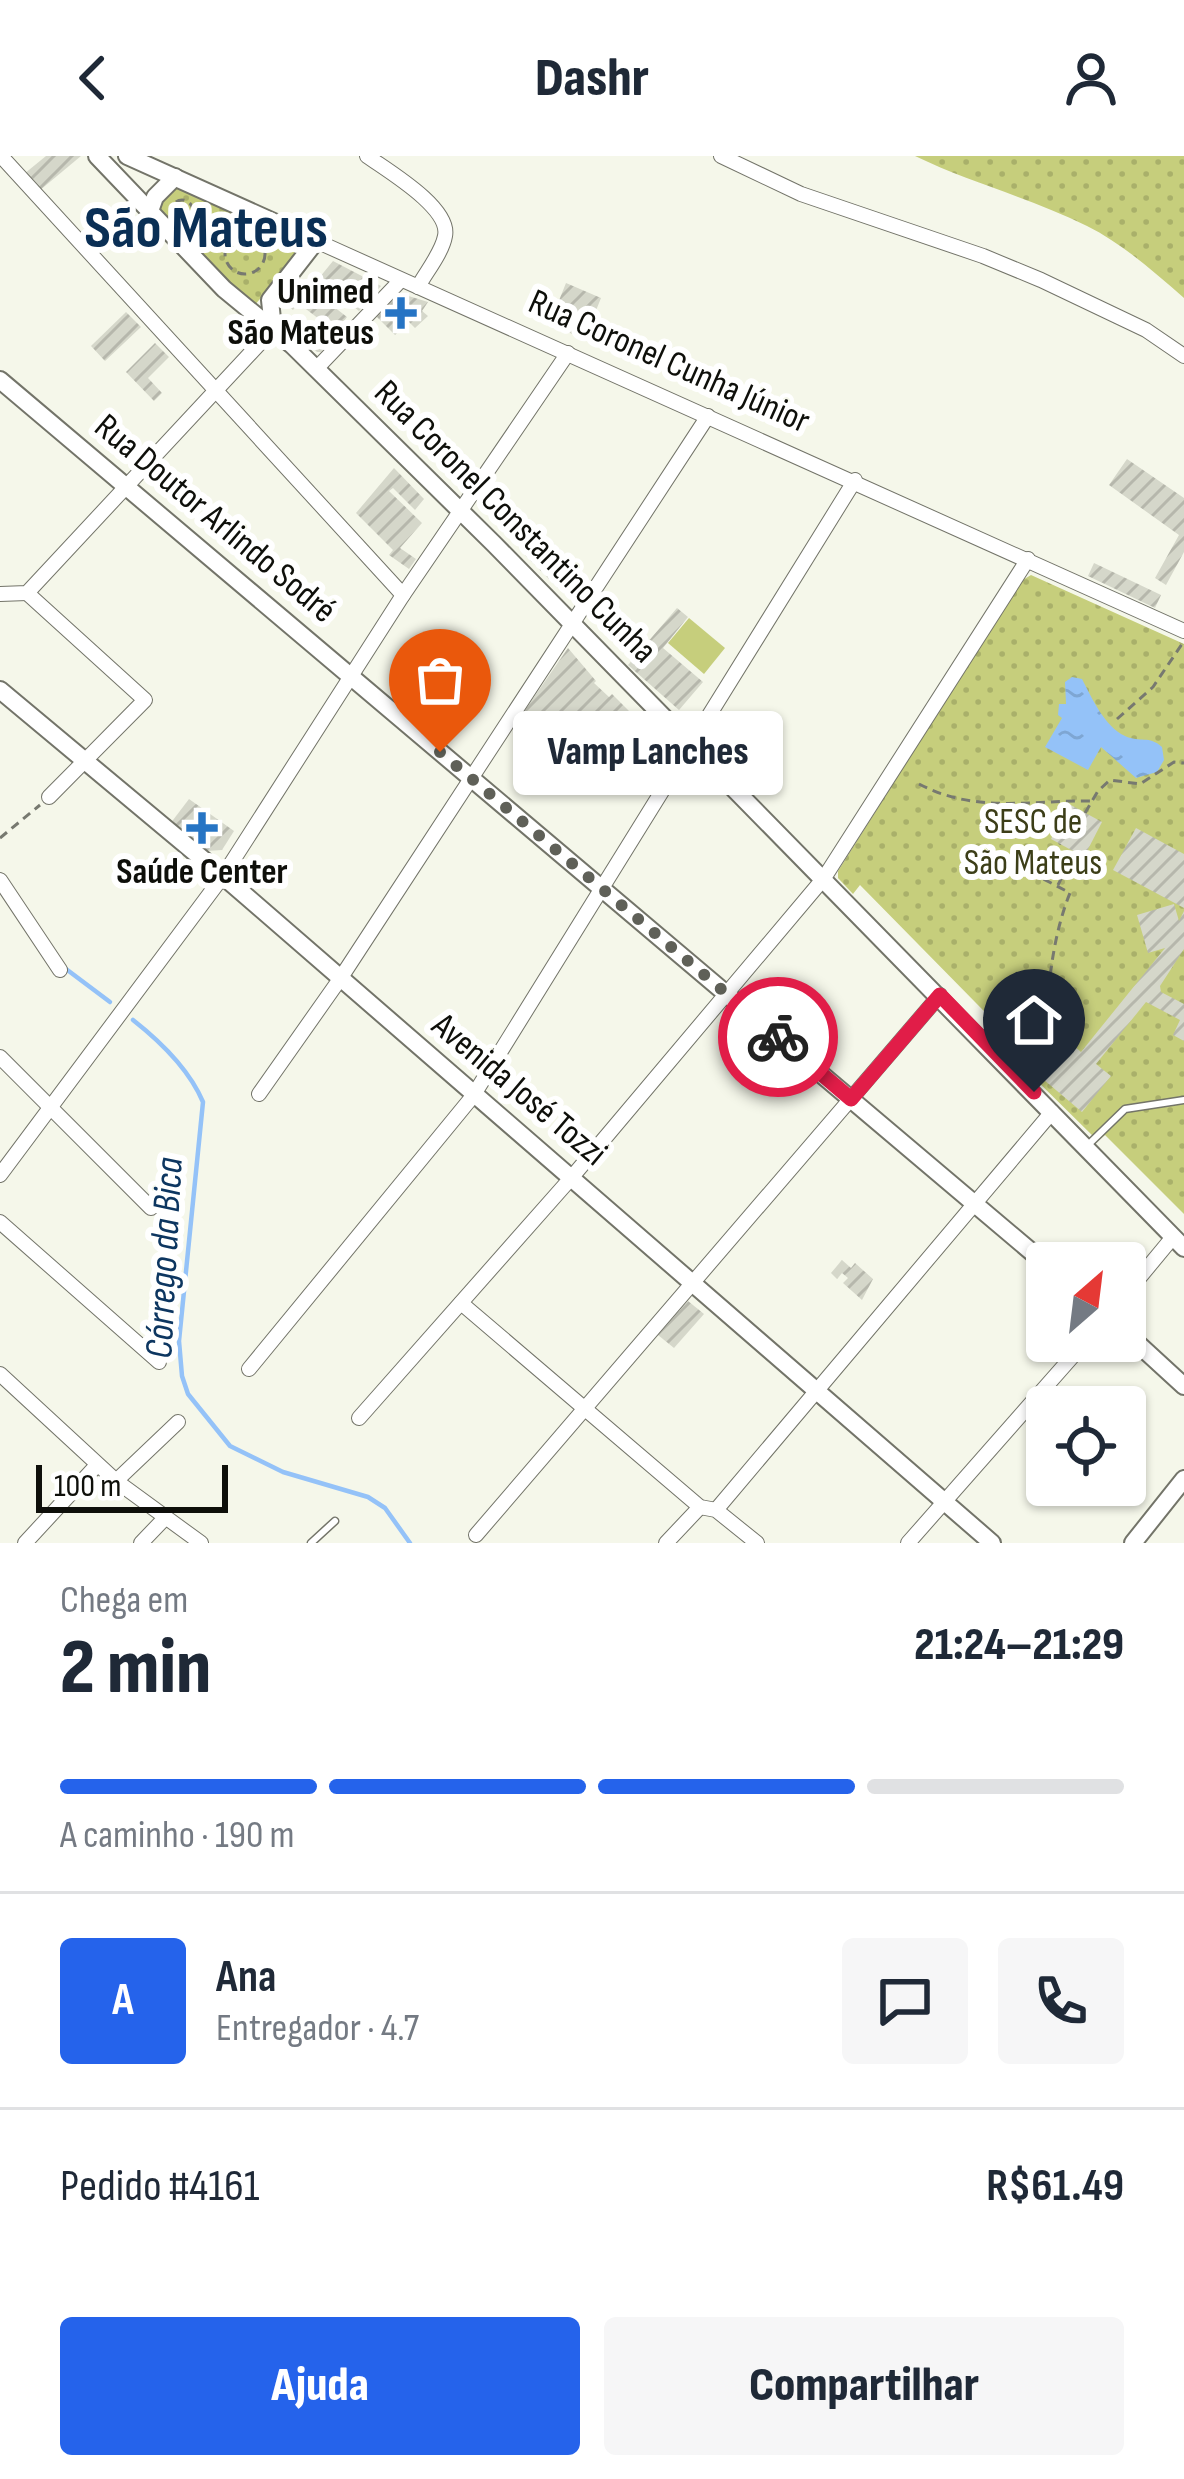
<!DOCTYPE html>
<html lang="pt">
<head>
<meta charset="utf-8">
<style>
  body { margin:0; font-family:"Sofia Sans Condensed",sans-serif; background:#f6f6f7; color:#1f2937; height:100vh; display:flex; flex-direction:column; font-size:45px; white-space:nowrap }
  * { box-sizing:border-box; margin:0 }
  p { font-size:39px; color:#747a83 }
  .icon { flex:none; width:66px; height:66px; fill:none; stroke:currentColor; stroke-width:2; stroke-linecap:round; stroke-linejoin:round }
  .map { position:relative; height:1387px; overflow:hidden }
  .sheet { display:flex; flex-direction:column; background:#fff; flex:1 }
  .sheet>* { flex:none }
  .needle { width:78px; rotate:28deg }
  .fabs { position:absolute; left:1026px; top:1086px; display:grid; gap:24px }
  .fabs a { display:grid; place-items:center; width:120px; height:120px; border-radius:12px; background:#fff; box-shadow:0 3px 9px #0004; font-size:60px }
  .scale { position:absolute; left:36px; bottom:30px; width:192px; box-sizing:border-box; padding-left:12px; border:6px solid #0e0f0a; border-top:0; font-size:33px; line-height:42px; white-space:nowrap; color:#0e0f0a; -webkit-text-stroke:9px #fff; paint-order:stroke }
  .pin { position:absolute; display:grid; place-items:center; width:102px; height:102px; color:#fff; margin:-123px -51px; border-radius:50% 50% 50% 0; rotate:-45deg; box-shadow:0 0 12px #0007 }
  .pin .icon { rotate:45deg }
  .courier { position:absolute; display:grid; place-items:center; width:120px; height:120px; margin:-60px; border:9px solid #e11d48; border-radius:50%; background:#fff; color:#222; box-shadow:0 3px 15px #0007 }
  .bubble { position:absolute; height:84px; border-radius:12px; background:#fff; box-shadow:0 3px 9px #0004; font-size:39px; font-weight:800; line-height:84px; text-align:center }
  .summary em { font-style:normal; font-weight:800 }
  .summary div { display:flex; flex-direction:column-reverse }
  .summary { display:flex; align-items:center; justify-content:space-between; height:204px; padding:0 60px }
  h1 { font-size:78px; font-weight:800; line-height:90px }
  .bar { display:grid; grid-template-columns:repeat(4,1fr); gap:18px 12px; align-content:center; height:144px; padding:0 60px }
  .bar i { height:15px; border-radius:9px; background:#e0e1e3 }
  .bar .selected { background:#2563eb }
  .bar p { grid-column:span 4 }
  .line { display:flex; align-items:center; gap:30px; padding:0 60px; border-top:3px solid #e0e1e3 }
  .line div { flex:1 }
  .round { display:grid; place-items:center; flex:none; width:126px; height:126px; border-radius:12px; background:#f6f6f7 }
  .cta { display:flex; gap:24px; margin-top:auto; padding:24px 60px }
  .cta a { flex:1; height:138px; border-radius:12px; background:#2563eb; color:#fff; font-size:48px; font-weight:800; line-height:138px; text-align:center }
  .cta a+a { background:#f6f6f7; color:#1f2937 }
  header { display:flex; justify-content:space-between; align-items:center; height:156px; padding:0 60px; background:#fff; font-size:54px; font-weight:800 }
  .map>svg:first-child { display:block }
</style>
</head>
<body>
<header><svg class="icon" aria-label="back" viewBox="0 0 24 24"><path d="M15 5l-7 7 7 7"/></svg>Dashr<svg class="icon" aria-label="person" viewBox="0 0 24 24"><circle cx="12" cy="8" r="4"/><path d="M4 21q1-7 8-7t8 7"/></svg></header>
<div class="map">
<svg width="1184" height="1387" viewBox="0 0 1184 1387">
  <defs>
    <pattern id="grass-dots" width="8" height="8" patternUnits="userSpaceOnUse" patternTransform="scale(3)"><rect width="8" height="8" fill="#c6ce7c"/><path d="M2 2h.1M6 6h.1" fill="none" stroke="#a9b06a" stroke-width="1.8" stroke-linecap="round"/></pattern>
    <pattern id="water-ripples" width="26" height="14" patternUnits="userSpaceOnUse" patternTransform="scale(3)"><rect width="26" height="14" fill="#94c2f8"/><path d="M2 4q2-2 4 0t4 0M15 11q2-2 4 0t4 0" fill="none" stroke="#7ea6d3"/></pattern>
    <pattern id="building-hatch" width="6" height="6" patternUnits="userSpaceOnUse" patternTransform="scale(3)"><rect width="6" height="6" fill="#d5d7ca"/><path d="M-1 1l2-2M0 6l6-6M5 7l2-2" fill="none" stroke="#b6b7ac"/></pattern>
  </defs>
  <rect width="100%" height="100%" fill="#f5f7ea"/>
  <!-- grass -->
  <g fill="url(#grass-dots)">
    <path d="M915,0H1184V142C1153,115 1123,88 1087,70C1031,42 971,27 915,0Z"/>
    <polygon points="177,30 299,87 300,96 254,150 242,146 156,58 157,42"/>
    <polygon points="1031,419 1184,488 1184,1058 1105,979 1098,985 1027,915 1034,906 860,729 853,738 838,722 838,715 1021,425"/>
  </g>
  <!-- garden -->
  <polygon fill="#c6ce7c" points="689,462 725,492 704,518 668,487"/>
  <!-- water -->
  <path fill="url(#water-ripples)" d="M1072,521L1082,523C1092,542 1104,570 1125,580C1140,587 1149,579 1162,591L1164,604L1157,616L1136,622L1101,591L1088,614L1045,591L1062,562L1058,559L1059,548H1066L1065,526Z"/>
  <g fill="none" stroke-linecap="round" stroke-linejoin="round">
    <!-- stream -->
    <g stroke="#94c2f8" stroke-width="4.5">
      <polyline points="66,813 110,846"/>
      <path d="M133,864C161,886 189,913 203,946L179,1185L182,1220L188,1238L230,1290L283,1316L368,1341L385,1352L410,1387"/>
    </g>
  </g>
  <!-- building -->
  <g fill="url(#building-hatch)">
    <polygon points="46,0 81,0 39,35 24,18"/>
    <polygon points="333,105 381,130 359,155 337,137 329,147 347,161 321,196 317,196 312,191 324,176 314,169 319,163 298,147 293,154 285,147 301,126 310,133"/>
    <polygon points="566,127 601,142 593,162 586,159 584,166 590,169 584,183 549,168 555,153 562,155 564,149 558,147"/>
    <polygon points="399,137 428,146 422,155 428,160 415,172 408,165 395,179 375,159"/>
    <polygon points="126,156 141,171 105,205 91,190"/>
    <polygon points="155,187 169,201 148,222 162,237 154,245 126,216"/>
    <polygon points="1127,303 1184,342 1184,396 1166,429 1155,422 1179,379 1109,329"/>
    <polygon points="394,312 424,343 415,354 393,332 389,335 422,367 400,392 416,403 409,413 389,399 393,394 356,357"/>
    <polygon points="542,382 548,388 551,385 573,406 569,411 574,416 558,432 525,399"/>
    <polygon points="1094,407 1161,439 1155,452 1088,420"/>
    <polygon points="677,452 688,461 663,492 703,526 679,554 628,509"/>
    <polygon points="568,492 596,525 594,527 609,541 612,538 632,558 588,605 537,581 529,570 526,576 514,570"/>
    <polygon points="189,643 234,675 222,694 207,695 193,688 170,668"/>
    <polygon points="1069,648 1102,666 1084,701 1051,683"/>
    <polygon points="1136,672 1184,698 1184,752 1113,714"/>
    <polygon points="1174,748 1179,765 1184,755 1184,793 1160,830 1161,836 1184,848 1184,885 1173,879 1180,864 1146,846 1096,908 1111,920 1082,956 1031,913 1060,878 1081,896 1165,792 1148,797 1137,759"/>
    <polygon points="842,1104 851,1112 855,1107 873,1123 862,1144 843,1127 848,1122 842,1117 837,1123 831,1117"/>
    <polygon points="688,1145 704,1158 674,1192 658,1179"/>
  </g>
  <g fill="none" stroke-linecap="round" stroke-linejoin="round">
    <defs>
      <g id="service">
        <polyline points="1089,988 1125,953 1184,944"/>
        <polyline points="311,1387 335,1365"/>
      </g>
      <g id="minor">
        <polyline points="1,0 403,439"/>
        <path d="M367,0C388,15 451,52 445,80C442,97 426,116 418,131"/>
        <polyline points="721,0 801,38 983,100 1041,124 1146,174 1184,200"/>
        <polyline points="316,85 1184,475"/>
        <polyline points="316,213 401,124"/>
        <polyline points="27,437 145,544 49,641"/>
        <polyline points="0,438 27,437 273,173"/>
        <polyline points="0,724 60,814"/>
        <polyline points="0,901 151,1052"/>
        <polyline points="259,938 340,823 708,260"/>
        <polyline points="0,1019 223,720 403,439 568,197"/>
        <polyline points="0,1066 159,1206"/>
        <polyline points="1125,1139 1173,1081"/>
        <polyline points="461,1147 700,1351 716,1354 757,1387"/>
        <polyline points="249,1213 473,940 855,324"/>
        <polyline points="0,1218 116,1325 201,1387"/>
        <polyline points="359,1262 572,1021 824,722 1028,403"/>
        <polyline points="116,1325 178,1266"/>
        <polyline points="716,1354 1052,956"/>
        <polyline points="476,1379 940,839"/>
        <polyline points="25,1387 97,1309"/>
        <polyline points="141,1387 165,1362"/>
        <polyline points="666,1387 700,1351"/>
        <polyline points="908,1387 1086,1185"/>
      </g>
      <g id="tertiary">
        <polyline points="97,0 224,133 292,189 494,388 1184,1092"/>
        <polyline points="127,0 316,85 270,144 273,173"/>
        <polyline points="150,55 155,41 175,21"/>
        <polyline points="0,224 1047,1109"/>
        <polyline points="0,534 223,720 992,1387"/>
        <polyline points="1125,1176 1184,1230"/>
        <polyline points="1133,1387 1184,1323"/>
      </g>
    </defs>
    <!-- service casing -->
    <use href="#service" stroke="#737469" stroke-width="9"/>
    <!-- minor casing -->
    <use href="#minor" stroke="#737469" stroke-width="16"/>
    <!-- tertiary casing -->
    <use href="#tertiary" stroke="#737469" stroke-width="20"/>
    <!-- path -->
    <g stroke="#777970" stroke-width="3" stroke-dasharray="9 6" stroke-linecap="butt">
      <circle cx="182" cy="55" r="11"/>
      <circle cx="207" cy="74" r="13"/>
      <circle cx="245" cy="98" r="20"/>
      <polyline points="1117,563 1153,531 1182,488"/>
      <path d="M919,628C976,658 1031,644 1092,645"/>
      <polyline points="1085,657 1098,635 1110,624 1140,628 1174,606 1184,607"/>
      <polyline points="0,682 40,649"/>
      <polyline points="1053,702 1060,688"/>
      <polyline points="1068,709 1075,696"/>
      <path d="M1038,713L1036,719L1070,737C1057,769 1051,806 1048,840C1047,856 1053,872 1047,887L1050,890"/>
      <polyline points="1043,721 1049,709"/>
      <polyline points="1058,729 1064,717"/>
      <polyline points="1032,837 1048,841"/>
    </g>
    <!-- service -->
    <use href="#service" stroke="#fff" stroke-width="6"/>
    <!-- minor -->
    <use href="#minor" stroke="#fff" stroke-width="14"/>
    <!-- tertiary -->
    <use href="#tertiary" stroke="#fff" stroke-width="16"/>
  </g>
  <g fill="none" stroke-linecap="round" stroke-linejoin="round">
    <!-- done -->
    <polyline stroke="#5f6058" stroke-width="12" stroke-dasharray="0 21.6" points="440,596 778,881"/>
    <!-- route -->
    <polyline stroke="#e11d48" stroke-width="15" points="778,881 851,943 940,839 1034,936"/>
  </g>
  <!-- markers -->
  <g fill="#2674c4" stroke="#fff" stroke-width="4.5">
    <path d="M395 139h12v12h12v12h-12v12h-12v-12h-12v-12h12z"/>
    <path d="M196 654h12v12h12v12h-12v12h-12v-12h-12v-12h12z"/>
  </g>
  <g text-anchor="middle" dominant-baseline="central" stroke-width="12" stroke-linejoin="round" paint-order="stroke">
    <!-- poi labels -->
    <g font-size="36" font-weight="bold" fill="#0e0f0a" stroke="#fff" text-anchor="end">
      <text x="374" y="136">Unimed<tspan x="374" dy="41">São Mateus</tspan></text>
      <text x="202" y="716" text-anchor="middle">Saúde Center</text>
    </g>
    <!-- street labels -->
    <g font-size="36" fill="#0e0f0a" stroke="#fff">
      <text transform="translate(669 206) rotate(24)">Rua Coronel Cunha Júnior</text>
      <text transform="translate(215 363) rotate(40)">Rua Doutor Arlindo Sodré</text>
      <text transform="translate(515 366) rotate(45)">Rua Coronel Constantino Cunha</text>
      <text transform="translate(519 934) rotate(40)">Avenida José Tozzi</text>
    </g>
    <!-- park labels -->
    <g font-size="36" fill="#3c3e18" stroke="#fff">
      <text x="1033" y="666">SESC de<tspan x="1033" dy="41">São Mateus</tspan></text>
    </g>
    <!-- water labels -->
    <g font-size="39" font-style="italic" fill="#0d3660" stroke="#fff">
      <text transform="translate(165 1102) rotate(-87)">Córrego da Bica</text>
    </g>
    <!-- town labels -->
    <g font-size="60" font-weight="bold" fill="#0a2f55" stroke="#fff">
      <text x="206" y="73">São Mateus</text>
    </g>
  </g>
</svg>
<div class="fabs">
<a><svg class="needle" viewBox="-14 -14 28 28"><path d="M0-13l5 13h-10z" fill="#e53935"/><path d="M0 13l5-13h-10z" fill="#747a83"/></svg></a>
<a><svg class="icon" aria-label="locate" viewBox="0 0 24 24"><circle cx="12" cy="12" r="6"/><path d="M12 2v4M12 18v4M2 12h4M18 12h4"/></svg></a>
</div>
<div class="scale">100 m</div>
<div class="pin" style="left:440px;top:596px;background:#ea580c"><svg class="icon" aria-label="bag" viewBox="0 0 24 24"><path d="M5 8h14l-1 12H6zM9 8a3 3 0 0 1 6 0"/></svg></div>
<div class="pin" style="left:1034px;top:936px;background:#1f2937"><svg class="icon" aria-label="home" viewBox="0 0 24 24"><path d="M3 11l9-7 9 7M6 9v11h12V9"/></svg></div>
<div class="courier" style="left:778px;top:881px"><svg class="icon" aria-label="bike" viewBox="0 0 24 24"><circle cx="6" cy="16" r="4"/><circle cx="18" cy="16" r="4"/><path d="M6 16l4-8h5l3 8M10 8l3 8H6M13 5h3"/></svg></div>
<div class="bubble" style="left:513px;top:555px;width:270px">Vamp Lanches</div>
</div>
<section class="sheet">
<div class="summary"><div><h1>2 min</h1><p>Chega em</p></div><em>21:24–21:29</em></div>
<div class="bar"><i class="selected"></i><i class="selected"></i><i class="selected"></i><i></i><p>A caminho · 190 m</p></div>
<div class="line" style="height:216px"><b class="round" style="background:#2563eb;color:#fff">A</b><div><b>Ana</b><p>Entregador · 4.7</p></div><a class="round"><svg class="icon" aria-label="chat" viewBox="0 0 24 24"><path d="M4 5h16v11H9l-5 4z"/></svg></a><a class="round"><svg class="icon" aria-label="phone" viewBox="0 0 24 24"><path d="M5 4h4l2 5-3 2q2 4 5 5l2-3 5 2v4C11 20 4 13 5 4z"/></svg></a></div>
<div class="line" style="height:156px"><div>Pedido #4161</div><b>R$61.49</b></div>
<div class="cta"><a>Ajuda</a><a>Compartilhar</a></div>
</section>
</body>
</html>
